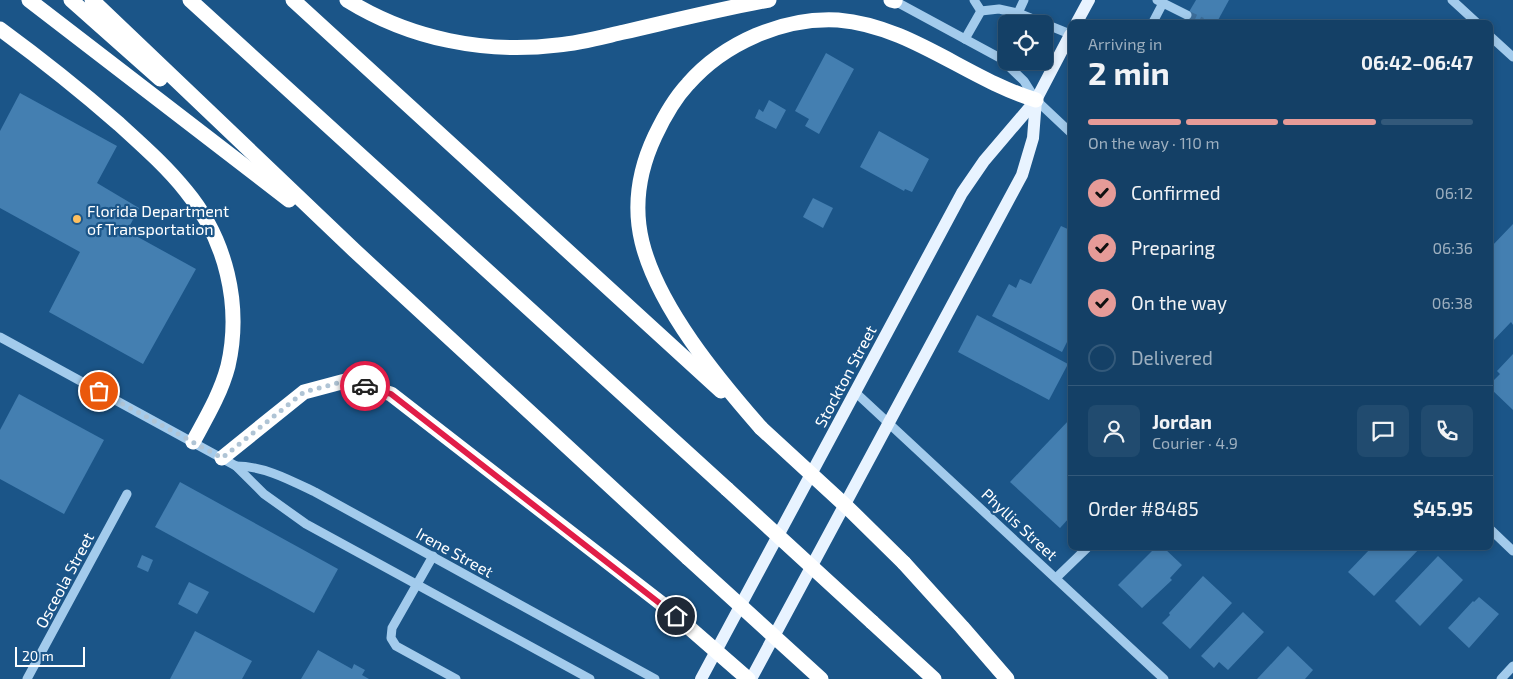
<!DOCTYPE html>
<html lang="en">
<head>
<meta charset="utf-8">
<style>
  body { margin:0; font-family:"Exo 2",sans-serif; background:#214b6f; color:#f1f3f6; height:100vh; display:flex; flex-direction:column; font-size:19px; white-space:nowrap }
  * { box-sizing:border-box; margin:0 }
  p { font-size:16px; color:#9dafbf }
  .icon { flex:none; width:28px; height:28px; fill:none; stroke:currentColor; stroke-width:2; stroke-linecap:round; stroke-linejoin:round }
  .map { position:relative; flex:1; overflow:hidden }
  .details { position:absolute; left:1068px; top:20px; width:425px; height:530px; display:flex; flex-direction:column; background:#144066; border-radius:8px; box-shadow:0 2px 8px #0003,0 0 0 1px #33597a }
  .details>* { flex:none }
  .fabs { position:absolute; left:998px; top:15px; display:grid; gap:10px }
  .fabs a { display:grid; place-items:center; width:55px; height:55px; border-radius:8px; background:#144066; box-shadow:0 2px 8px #0003,0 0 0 1px #33597a; font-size:25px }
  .scale { position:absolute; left:15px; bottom:12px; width:70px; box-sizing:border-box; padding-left:5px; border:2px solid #fff; border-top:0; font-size:14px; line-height:18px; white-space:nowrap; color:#fff; -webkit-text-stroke:4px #1b5588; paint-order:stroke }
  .pin { position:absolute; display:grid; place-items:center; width:42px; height:42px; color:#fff; margin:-21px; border:2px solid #fff; border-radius:50%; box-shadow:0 1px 5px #0007 }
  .courier { position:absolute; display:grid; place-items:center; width:50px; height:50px; margin:-25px; border:4px solid #e11d48; border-radius:50%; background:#fff; color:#222; box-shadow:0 1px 6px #0007 }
  .overview em { font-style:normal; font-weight:700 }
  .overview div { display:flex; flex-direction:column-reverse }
  .overview { display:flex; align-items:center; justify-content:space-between; height:85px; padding:0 20px }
  h1 { font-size:32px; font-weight:700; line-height:38px }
  .bar { display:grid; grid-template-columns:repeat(4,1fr); gap:8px 5px; align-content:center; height:60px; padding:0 20px }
  .bar i { height:6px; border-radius:4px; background:#33597a }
  .bar .active { background:#e69b98 }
  .bar p { grid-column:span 4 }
  .line { display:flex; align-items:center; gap:12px; padding:0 20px; border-top:1px solid #33597a }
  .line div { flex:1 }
  .round { display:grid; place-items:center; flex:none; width:52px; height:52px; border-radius:8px; background:#214b6f }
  ol { padding:0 20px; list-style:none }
  li { display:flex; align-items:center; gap:15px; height:55px }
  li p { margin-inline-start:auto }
  li .icon { padding:5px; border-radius:50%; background:#e69b98; color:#111; stroke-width:4 }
  li:last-child { color:#9dafbf }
  li i { width:28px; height:28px; border:2px solid #33597a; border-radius:50% }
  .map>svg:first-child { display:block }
</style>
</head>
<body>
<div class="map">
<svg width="1513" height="679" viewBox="0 0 1513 679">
  <rect width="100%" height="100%" fill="#1b5588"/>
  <!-- building -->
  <g fill="#447fb1">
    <polygon points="1196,0 1229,0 1217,22 1183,22"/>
    <polygon points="826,53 854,69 819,134 805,126 809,119 795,111"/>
    <polygon points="20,93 117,146 97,183 139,208 127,231 196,269 143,364 49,312 80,252 0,208 0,131"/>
    <polygon points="769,100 786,110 776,129 755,118 759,109 763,112"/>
    <polygon points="879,131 929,159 912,192 905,189 904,191 860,167"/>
    <polygon points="813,198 833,208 823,228 803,217"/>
    <polygon points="1513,224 1513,325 1511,322 1490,344 1490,248"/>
    <polygon points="1061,226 1070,230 1070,336 1062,352 992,316 1009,284 1016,288 1020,279 1031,284"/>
    <polygon points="977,315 1068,364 1049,400 958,352"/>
    <polygon points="1513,354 1513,410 1490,388 1490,384 1500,374 1497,371"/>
    <polygon points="19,394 104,440 64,514 0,479 0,430"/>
    <polygon points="1070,419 1070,517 1060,528 1010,482"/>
    <polygon points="180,482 338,569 314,613 155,527"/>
    <polygon points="1155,548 1164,548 1182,565 1170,578 1172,580 1142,608 1118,585"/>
    <polygon points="1371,548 1420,548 1374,596 1348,572"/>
    <polygon points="142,555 153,560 148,572 137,567"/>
    <polygon points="1438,556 1463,580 1420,626 1395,601"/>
    <polygon points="1203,576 1232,603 1190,649 1162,623 1170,615 1169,613"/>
    <polygon points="189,582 209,592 197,614 178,604"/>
    <polygon points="1479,597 1499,614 1469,648 1448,628 1473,601 1474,602"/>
    <polygon points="1243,612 1264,632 1228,670 1219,662 1214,668 1201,656"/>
    <polygon points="195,631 252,661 242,679 170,679"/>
    <polygon points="1288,646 1313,670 1305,679 1257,679"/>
    <polygon points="318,650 352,669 354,664 365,670 362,675 369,679 301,679"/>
  </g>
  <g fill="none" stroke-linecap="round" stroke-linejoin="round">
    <!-- minor-tunnel -->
    <polyline stroke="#3d6e9a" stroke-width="9" stroke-dasharray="9 4.5" stroke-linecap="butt" points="1187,15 1202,22"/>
    <!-- minor -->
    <g stroke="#a3cbec" stroke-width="9">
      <polyline points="893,0 1000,58 1024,81 1036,100 1070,132"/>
      <polyline points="974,0 981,11"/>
      <polyline points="1157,0 1187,15"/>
      <polyline points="1452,0 1476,22"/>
      <polyline points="1018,13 1024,0"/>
      <polyline points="1153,22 1163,3"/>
      <polyline points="1490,36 1513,57"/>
      <polyline points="965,39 981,11 999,9 1018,13 1070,34"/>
      <polyline points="0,337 236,466 264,494 306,524 590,679"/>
      <polyline points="855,392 1164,679"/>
      <path d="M236,466C264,466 290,480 315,492L655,679"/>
      <polyline points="1490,529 1513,551"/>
      <polyline points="433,556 392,628 391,638 396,646 456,679"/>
      <polyline points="1056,578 1087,548"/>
      <polyline points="27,679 127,494"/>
      <polyline points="1501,679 1513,666"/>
    </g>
    <!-- major -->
    <g stroke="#e8f3ff" stroke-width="12">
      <polyline points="1077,22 1089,0"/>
      <polyline points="701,679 962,193 984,161 1036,100 1070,35"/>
      <polyline points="751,679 1022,175 1033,138 1036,100"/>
    </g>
    <!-- highway -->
    <g stroke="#fff" stroke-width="15">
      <polyline points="29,0 289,200"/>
      <polyline points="71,0 160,79"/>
      <polyline points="92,0 354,250 688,558"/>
      <polyline points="190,0 727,489"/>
      <polyline points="293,0 721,391"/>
      <path d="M347,0C410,39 485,54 558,45C580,43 602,37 624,32C672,21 720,9 769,0"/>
      <polyline points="891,0 895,1"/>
      <path d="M0,29C41,59 81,91 119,124C142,145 166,166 186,191C226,239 242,305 228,366C221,393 206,418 193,442"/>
      <path d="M761,428C718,379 658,307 642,242C633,205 639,170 655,136C664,117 674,99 688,84C724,43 783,17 838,20C911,26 967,79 1036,100"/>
      <polyline points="222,458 304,392 349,380 391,394 662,604"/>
      <polyline points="904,563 962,627 1007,679"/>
      <polyline points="872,622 934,679"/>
    </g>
    <!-- highway-bridge -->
    <g stroke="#fff" stroke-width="15">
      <polyline points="761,428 847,507 904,563"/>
      <polyline points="727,489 872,622"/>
      <polyline points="688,558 821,679"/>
      <polyline points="662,604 748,679"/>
    </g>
  </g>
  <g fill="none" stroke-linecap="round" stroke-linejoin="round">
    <!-- done -->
    <polyline stroke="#afc4d5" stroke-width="5" stroke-dasharray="0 9" points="99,391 222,458 304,392 349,380 365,386"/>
    <!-- route -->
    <polyline stroke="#e11d48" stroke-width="6" points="365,386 391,394 676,616"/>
  </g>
  <!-- markers -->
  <circle fill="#fec060" stroke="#1b5588" stroke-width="2" cx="77" cy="219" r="5"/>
  <g text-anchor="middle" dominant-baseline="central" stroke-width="4.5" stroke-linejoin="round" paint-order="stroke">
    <!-- poi labels -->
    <g font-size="16" fill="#fff" stroke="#1b5588" text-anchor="start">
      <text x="87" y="210">Florida Department<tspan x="87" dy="18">of Transportation</tspan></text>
    </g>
    <!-- street labels -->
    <g font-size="16" fill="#fff" stroke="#1b5588">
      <text transform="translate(845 376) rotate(-62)">Stockton Street</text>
      <text transform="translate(1020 524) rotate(43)">Phyllis Street</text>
      <text transform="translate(455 552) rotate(29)">Irene Street</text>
      <text transform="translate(64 580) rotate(-62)">Osceola Street</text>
    </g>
  </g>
</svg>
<div class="fabs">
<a><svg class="icon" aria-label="locate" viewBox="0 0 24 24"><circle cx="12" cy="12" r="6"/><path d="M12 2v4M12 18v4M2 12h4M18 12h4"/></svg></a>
</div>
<div class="scale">20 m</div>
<div class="pin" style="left:99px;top:391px;background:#ea580c"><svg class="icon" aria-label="bag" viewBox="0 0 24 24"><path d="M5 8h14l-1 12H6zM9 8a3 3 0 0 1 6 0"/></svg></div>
<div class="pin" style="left:676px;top:616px;background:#1f2937"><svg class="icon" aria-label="home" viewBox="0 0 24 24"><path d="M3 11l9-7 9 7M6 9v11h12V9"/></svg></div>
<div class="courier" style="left:365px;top:386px"><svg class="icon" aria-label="car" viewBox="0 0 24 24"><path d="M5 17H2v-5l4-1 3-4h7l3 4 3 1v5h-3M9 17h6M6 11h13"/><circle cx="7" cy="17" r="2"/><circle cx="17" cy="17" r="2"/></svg></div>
<section class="details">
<div class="overview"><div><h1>2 min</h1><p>Arriving in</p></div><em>06:42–06:47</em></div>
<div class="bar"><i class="active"></i><i class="active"></i><i class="active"></i><i></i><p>On the way · 110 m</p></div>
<ol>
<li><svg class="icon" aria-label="check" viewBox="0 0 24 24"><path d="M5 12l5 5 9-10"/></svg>Confirmed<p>06:12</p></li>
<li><svg class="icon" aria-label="check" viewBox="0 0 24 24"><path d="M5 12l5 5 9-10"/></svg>Preparing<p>06:36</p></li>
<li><svg class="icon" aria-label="check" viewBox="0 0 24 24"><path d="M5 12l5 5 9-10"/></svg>On the way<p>06:38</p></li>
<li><i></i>Delivered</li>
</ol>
<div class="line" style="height:90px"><a class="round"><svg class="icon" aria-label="person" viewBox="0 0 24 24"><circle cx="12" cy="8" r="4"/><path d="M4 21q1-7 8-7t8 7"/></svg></a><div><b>Jordan</b><p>Courier · 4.9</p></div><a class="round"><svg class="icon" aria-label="chat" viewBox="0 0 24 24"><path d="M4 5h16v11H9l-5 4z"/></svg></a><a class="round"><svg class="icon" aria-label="phone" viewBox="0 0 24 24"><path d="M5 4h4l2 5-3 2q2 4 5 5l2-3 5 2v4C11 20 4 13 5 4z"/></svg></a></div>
<div class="line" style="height:65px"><div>Order #8485</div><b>$45.95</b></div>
</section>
</div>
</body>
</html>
